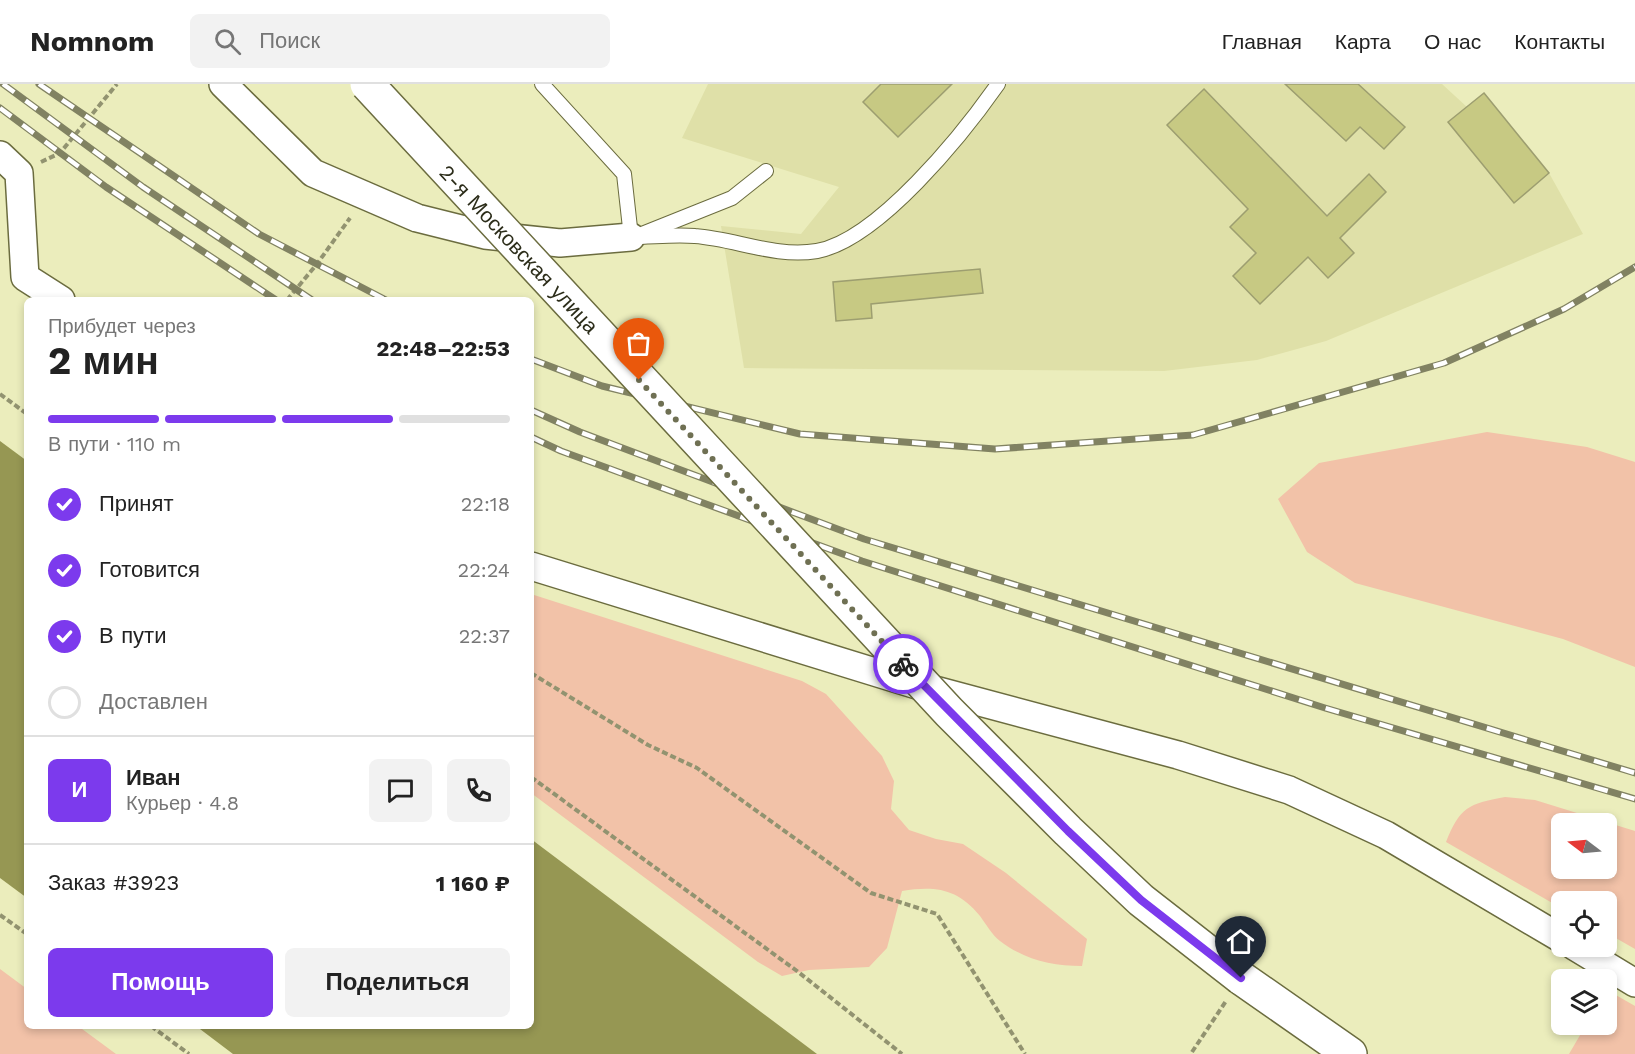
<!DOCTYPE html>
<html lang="ru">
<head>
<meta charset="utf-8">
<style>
  body { margin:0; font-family:"Work Sans",sans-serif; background:#f2f2f2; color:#222; height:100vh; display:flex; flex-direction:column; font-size:22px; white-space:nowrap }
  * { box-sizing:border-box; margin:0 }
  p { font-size:20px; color:#767676 }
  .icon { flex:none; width:33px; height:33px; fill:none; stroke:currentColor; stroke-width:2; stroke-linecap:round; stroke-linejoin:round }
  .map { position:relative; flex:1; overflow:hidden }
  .sheet { position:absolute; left:24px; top:213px; width:510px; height:732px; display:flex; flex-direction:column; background:#fff; border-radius:9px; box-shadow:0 3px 9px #0003 }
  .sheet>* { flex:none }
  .needle { width:39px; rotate:286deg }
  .buttons { position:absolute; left:1551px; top:729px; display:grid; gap:12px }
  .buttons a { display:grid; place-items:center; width:66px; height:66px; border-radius:9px; background:#fff; box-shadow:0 3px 9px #0003; font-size:30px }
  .pin { position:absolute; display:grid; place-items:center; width:51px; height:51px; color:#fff; margin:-62px -26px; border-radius:50% 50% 50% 0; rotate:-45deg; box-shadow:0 0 6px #0007 }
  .pin .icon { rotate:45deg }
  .courier { position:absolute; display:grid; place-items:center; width:60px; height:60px; margin:-30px; border:4px solid #7c3aed; border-radius:50%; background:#fff; color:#222; box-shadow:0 2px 8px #0007 }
  .headline em { font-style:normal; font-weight:700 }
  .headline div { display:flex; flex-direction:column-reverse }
  .headline { display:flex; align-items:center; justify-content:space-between; height:102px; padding:0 24px }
  h1 { font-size:39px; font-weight:700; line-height:45px }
  .bar { display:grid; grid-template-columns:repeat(4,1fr); gap:9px 6px; align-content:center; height:72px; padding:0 24px }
  .bar i { height:8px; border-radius:4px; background:#e0e0e0 }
  .bar .current { background:#7c3aed }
  .bar p { grid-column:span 4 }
  .line { display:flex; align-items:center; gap:15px; padding:0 24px; border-top:2px solid #e0e0e0 }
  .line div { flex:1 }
  .round { display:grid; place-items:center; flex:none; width:63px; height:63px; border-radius:9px; background:#f2f2f2 }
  ol { padding:0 24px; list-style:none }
  li { display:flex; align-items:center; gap:18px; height:66px }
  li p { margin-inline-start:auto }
  li .icon { padding:6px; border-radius:50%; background:#7c3aed; color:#fff; stroke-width:4 }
  li:last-child { color:#767676 }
  li i { width:33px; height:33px; border:3px solid #e0e0e0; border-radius:50% }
  .action { display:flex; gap:12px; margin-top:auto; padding:12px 24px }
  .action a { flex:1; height:69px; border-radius:9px; background:#7c3aed; color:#fff; font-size:24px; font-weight:700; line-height:69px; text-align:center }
  .action a+a { background:#f2f2f2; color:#222 }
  header { display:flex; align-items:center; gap:36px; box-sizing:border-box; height:84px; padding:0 30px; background:#fff; border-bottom:2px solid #e0e0e0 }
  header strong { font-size:28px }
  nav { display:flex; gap:33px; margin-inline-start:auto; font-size:21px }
  .search { width:420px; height:54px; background:#f2f2f2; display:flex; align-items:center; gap:15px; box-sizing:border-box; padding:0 21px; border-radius:9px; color:#767676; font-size:22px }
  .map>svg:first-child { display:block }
</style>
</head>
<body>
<header>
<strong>Nomnom</strong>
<div class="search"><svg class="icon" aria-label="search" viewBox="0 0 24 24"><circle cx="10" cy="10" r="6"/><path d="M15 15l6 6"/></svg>Поиск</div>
<nav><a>Главная</a><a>Карта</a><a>О нас</a><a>Контакты</a></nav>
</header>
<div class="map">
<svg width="1635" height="970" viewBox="0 0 1635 970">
  <rect width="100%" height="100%" fill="#ebedbc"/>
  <!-- built -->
  <polygon fill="#dfe0a8" points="708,0 1442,0 1467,23 1484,9 1549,89 1583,150 1326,257 1257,276 1164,287 744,284 721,142 801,150 839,103 682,54"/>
  <!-- green -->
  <g fill="#f2c2a8" fill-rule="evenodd">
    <polygon points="1487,348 1587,363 1635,378 1635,583 1563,555 1355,499 1307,468 1278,415 1319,379"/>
    <path d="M531,510L802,597L826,610L882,672L894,697L891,725L909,746L936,755L963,760L1006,789L1087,855L1082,882C1052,882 1025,876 1000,857C992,851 986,840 980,832C957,804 935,802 902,807L887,864L869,883L809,886L782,892L758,878L531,709Z"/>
    <path d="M1505,713L1535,716L1635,747V865L1607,849L1606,818H1562L1561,824L1446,758C1460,723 1468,720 1505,713ZM1562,740H1606V784H1562Z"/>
    <polygon points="0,885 27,905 27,942 78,942 116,970 0,970"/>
    <polygon points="1607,906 1635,922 1635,970 1569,970 1586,941 1606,940"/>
  </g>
  <!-- water -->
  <g fill="#969753">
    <polygon points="0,357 27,377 27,814 0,794"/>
    <polygon points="531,755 817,970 233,970 196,942 531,942"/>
  </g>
  <!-- building -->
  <g fill="#c7c983" stroke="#9d9e70" stroke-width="1.5">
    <polygon points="881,0 952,0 898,53 863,18"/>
    <polygon points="1285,0 1358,0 1405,43 1384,65 1360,43 1346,57"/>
    <polygon points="1204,5 1327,132 1369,90 1386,108 1340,154 1354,169 1328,194 1308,173 1260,220 1233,192 1256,169 1230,143 1248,125 1167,41"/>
    <polygon points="1484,9 1549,89 1514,119 1448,38"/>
    <polygon points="980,185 983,209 871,220 872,234 836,237 833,198"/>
  </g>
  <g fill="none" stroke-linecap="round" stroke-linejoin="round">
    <defs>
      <g id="service">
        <polyline points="542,0 624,90 631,153"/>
        <polyline points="642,150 732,114 766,87"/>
        <path d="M631,153C652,153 675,150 695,152C736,155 775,174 817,167C878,156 963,50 998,0"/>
      </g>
      <g id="minor">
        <polyline points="223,0 313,89 417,134 485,151 560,159 631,153"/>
        <polyline points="0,71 19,89 25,193 61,216"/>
        <polyline points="531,482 920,602 1178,671 1289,706 1386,751 1562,855"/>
        <polyline points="1574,862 1635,899"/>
      </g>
      <polyline id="secondary" points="1241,894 1350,970"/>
    </defs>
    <!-- service casing -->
    <use href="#service" stroke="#6b6c3f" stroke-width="16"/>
    <!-- minor casing -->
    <use href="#minor" stroke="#6b6c3f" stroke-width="30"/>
    <!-- secondary casing -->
    <use href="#secondary" stroke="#6b6c3f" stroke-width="36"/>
    <!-- path -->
    <g stroke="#929370" stroke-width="4" stroke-dasharray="6 3" stroke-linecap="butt">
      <polyline points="41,78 60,69 117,0"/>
      <polyline points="287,216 317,180 350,134"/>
      <polyline points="0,310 27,330"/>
      <polyline points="531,589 648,661 697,684 871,809 937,830 1025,970"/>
      <polyline points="531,693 797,887 902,970"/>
      <polyline points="0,831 27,850"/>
      <polyline points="151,942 189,970"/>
      <polyline points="1192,968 1226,917"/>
    </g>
    <!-- service -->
    <use href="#service" stroke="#fff" stroke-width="14"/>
    <!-- minor -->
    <use href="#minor" stroke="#fff" stroke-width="27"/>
    <!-- secondary -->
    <use href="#secondary" stroke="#fff" stroke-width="33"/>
    <defs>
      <g id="rail">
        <polyline points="3,0 143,103 312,216"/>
        <polyline points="39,0 259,150 386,216"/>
        <polyline points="0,24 106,103 276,216"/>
        <polyline points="531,275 602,302 800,350 995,365 1193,351 1444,279 1564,225 1635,183"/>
        <polyline points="531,326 580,348 864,455 1635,689"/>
        <polyline points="531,353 561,367 862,477 1325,624 1635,715"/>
      </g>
    </defs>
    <!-- rail casing -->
    <use href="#rail" stroke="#818262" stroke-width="7"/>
    <!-- rail -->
    <use href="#rail" stroke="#fff" stroke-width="4.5" stroke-dasharray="14" stroke-linecap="butt"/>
    <defs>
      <polyline id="secondary-bridge" points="367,0 949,628 1068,747 1141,816 1241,894"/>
    </defs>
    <!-- secondary-bridge casing -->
    <use href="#secondary-bridge" stroke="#6b6c3f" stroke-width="36" stroke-linecap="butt"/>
    <!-- secondary-bridge -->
    <use href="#secondary-bridge" stroke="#fff" stroke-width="33"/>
  </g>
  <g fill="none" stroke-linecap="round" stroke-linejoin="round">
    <!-- done -->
    <polyline stroke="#6f7053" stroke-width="6" stroke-dasharray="0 10.8" points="639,296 903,580"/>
    <!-- route -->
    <polyline stroke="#7c3aed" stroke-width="8" points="903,580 1068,747 1141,816 1241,894"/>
  </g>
  <g text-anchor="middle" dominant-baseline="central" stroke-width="5" stroke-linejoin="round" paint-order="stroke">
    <!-- street labels -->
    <g font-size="21" fill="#2c2d1a" stroke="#fff">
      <text transform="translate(519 165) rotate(47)">2-я Московская улица</text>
    </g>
  </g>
</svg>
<div class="buttons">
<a><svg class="needle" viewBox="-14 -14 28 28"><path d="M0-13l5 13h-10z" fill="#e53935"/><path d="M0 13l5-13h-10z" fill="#767676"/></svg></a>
<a><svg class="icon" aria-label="locate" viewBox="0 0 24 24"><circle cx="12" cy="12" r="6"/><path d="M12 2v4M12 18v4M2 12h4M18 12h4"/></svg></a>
<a><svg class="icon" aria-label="layers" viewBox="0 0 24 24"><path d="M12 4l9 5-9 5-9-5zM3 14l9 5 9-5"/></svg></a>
</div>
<div class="pin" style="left:639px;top:296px;background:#ea580c"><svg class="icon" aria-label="bag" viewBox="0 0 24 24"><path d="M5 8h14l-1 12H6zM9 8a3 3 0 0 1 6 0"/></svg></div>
<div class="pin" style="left:1241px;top:894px;background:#1f2937"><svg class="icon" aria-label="home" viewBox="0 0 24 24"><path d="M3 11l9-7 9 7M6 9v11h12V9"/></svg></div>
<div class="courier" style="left:903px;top:580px"><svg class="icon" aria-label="bike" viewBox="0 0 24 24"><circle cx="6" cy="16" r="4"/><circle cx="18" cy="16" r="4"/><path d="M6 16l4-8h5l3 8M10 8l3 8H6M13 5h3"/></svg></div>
<section class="sheet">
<div class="headline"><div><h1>2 мин</h1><p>Прибудет через</p></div><em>22:48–22:53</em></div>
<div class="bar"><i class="current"></i><i class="current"></i><i class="current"></i><i></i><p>В пути · 110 m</p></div>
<ol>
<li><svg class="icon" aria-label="check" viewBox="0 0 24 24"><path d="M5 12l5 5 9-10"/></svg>Принят<p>22:18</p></li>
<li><svg class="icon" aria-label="check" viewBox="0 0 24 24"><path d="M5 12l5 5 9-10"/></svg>Готовится<p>22:24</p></li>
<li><svg class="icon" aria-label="check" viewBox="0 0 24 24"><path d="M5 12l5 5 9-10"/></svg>В пути<p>22:37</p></li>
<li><i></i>Доставлен</li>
</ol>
<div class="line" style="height:108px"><b class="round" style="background:#7c3aed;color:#fff">И</b><div><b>Иван</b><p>Курьер · 4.8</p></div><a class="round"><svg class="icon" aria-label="chat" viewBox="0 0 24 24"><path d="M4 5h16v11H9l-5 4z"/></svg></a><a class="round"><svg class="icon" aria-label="phone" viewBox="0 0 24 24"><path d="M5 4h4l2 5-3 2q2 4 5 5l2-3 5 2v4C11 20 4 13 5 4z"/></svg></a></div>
<div class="line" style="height:78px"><div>Заказ #3923</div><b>1 160 ₽</b></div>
<div class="action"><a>Помощь</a><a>Поделиться</a></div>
</section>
</div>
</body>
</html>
